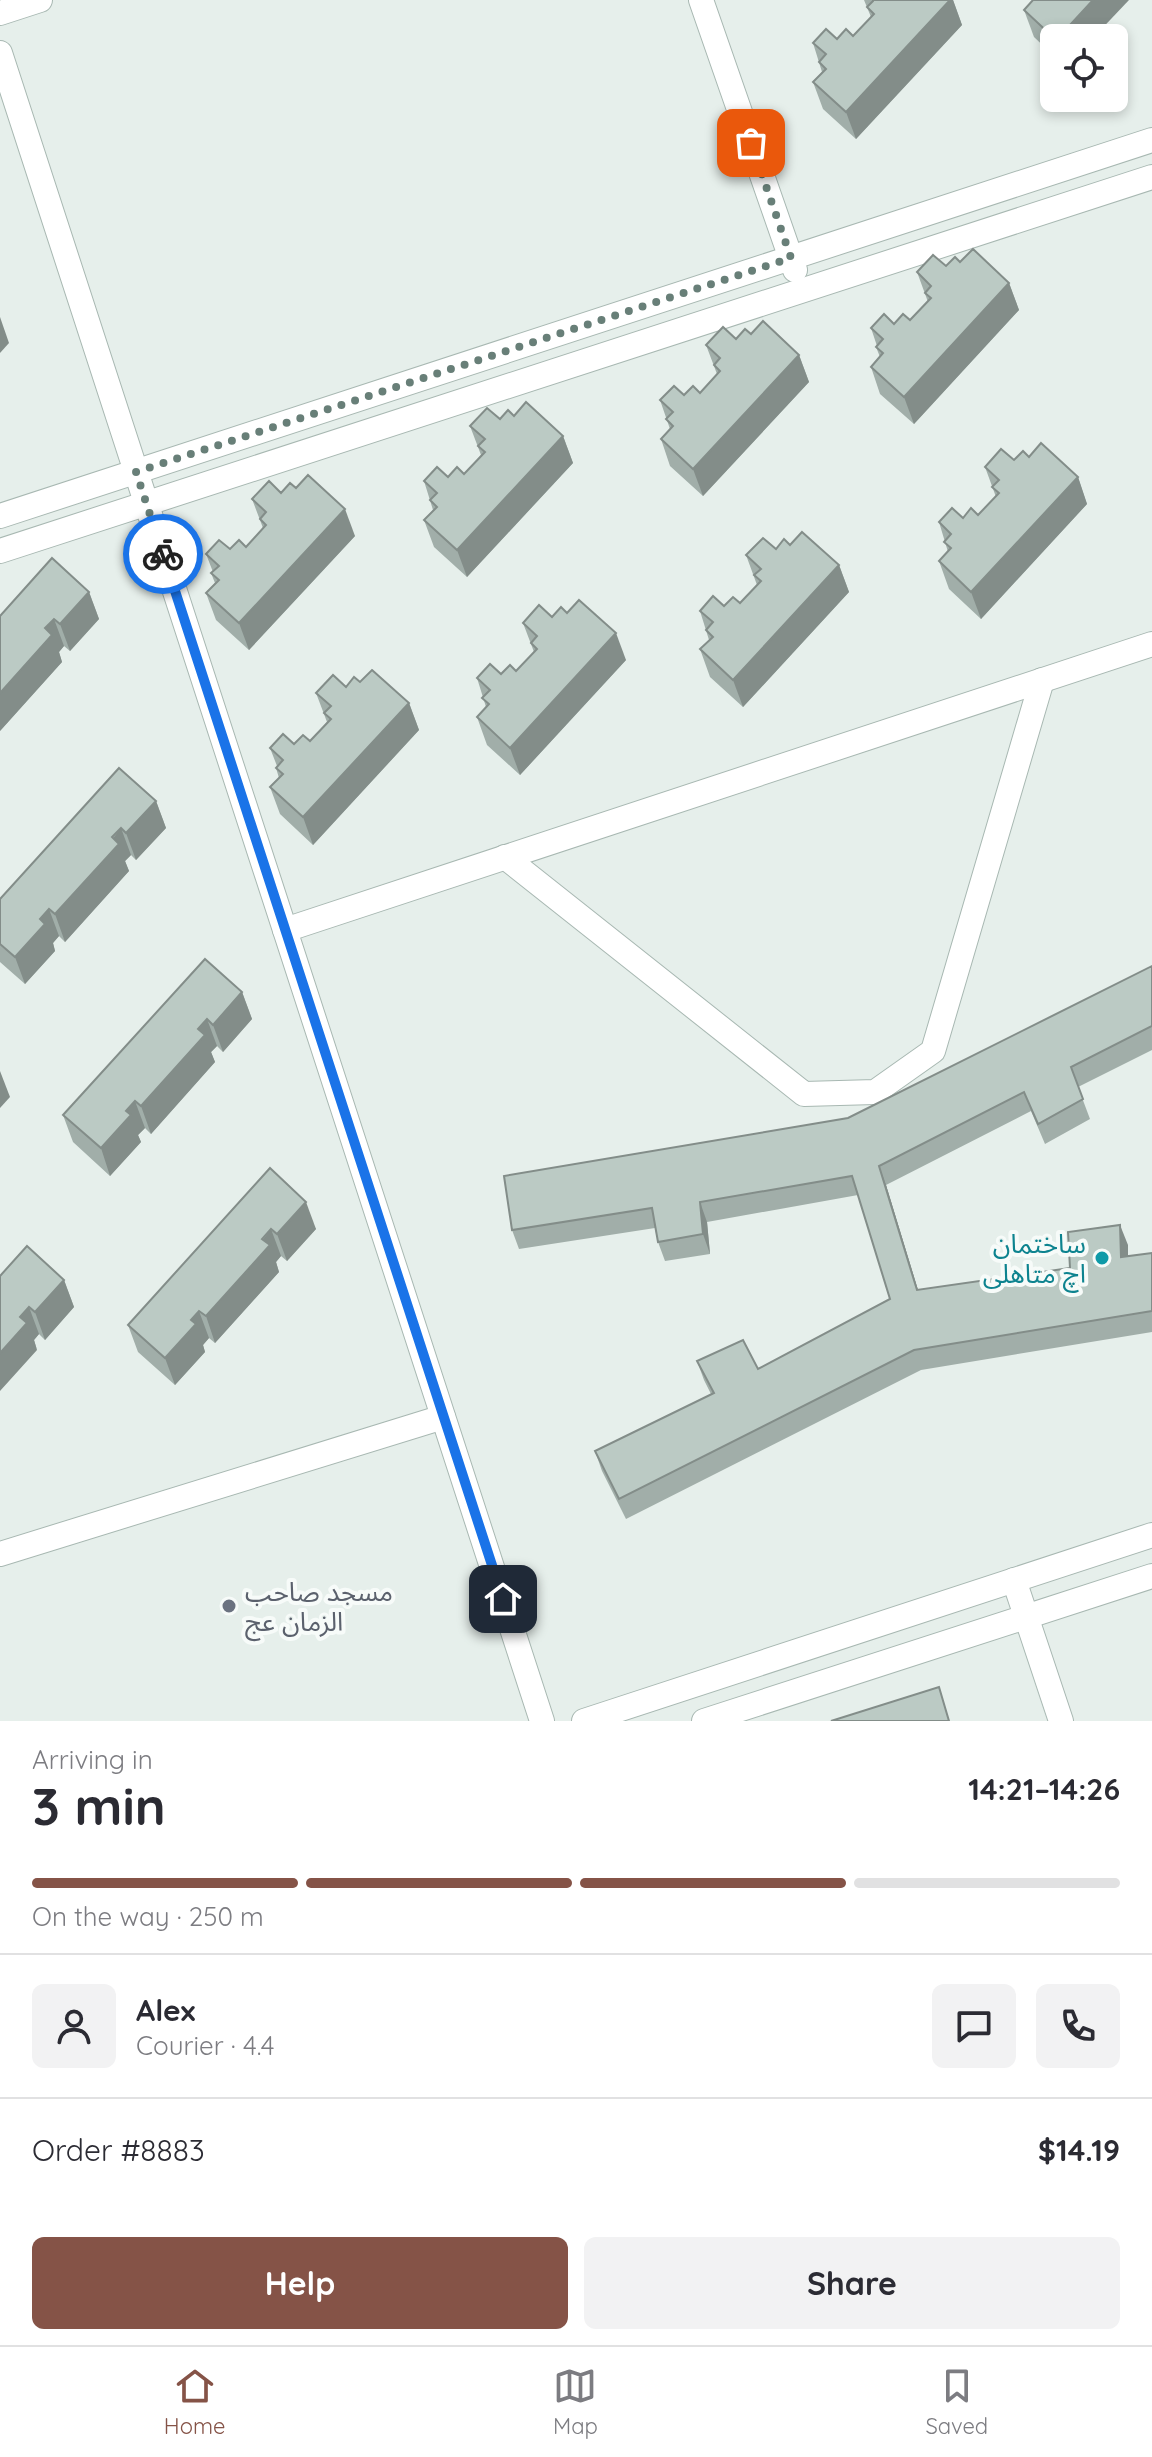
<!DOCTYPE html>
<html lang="en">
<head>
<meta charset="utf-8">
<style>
  body { margin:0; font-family:Quicksand,"Noto Sans Arabic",sans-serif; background:#f2f2f3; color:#2b2b33; height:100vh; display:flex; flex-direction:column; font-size:30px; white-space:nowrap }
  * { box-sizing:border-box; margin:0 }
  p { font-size:26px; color:#7c7c81 }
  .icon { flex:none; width:44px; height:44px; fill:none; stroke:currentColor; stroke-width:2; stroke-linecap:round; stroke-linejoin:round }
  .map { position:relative; height:1721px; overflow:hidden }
  .panel { display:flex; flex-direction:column; background:#fff; flex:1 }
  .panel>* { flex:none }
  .buttons { position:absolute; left:1040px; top:24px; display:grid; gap:16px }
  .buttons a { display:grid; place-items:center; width:88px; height:88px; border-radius:12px; background:#fff; box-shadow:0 4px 12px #0003; font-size:40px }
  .pin { position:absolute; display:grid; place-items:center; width:68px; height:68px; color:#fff; margin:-34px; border-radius:16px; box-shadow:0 4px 12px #0006 }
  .courier { position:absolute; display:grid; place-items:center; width:80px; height:80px; margin:-40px; border:6px solid #1a73e8; border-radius:50%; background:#fff; color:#222; box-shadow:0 2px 10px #0007 }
  .overview em { font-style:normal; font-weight:800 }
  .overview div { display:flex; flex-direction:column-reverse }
  .overview { display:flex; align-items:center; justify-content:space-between; height:136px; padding:0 32px }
  h1 { font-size:52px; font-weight:800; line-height:60px }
  .bar { display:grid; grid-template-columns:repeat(4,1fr); gap:12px 8px; align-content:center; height:96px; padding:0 32px }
  .bar i { height:10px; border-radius:6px; background:#e1e1e2 }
  .bar .active { background:#855347 }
  .bar p { grid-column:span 4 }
  .line { display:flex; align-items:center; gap:20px; padding:0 32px; border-top:2px solid #e1e1e2 }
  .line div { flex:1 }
  .round { display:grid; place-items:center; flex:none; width:84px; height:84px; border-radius:12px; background:#f2f2f3 }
  .cta { display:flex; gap:16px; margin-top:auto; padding:16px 32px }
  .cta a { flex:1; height:92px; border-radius:12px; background:#855347; color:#fff; font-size:32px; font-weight:800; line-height:92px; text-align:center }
  .cta a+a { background:#f2f2f3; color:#2b2b33 }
  .tab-bar { display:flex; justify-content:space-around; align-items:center; height:112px; border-top:2px solid #e1e1e2; background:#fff; font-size:22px; color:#7c7c81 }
  .tab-bar a { display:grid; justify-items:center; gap:4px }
  .tab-bar .active { color:#855347 }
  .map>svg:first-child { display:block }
</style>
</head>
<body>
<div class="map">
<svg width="1152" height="1721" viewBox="0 0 1152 1721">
  <rect width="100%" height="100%" fill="#e6efeb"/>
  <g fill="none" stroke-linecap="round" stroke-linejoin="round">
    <defs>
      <g id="minor">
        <polyline points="701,0 795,270"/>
        <polyline points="0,13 40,0"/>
        <polyline points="0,53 542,1721"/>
        <polyline points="0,516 1152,140"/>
        <polyline points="0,551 1152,177"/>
        <polyline points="505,857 804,1094 875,1092 933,1051 1042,680"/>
        <polyline points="285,930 1152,644"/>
        <polyline points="0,1554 443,1417"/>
        <polyline points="1014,1580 1061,1721"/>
        <polyline points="584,1721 1152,1535"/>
        <polyline points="704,1721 1152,1576"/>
      </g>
    </defs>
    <!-- minor casing -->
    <use href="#minor" stroke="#a8b8b2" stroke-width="26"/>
    <!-- minor -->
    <use href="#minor" stroke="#fff" stroke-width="24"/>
  </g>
  <!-- wall -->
  <g fill="#a1aea9">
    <polygon points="864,0 953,0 962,25 856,139 823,109 813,82 822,72 813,43 853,36 871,17"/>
    <polygon points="1024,10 1054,38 1054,56 1034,37"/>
    <polygon points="960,262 1009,283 1019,310 914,424 880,394 871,367 880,357 876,347 877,346 871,328 910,320 928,302 917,272"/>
    <polygon points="751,334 799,355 809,382 703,496 670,466 661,439 670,429 660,400 700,393 717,374 706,345"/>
    <polygon points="514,416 563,436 573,463 467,577 434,547 424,520 433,510 424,481 464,474 481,455 470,426"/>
    <polygon points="1029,457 1078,477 1087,504 981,619 949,589 939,561 948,552 939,522 978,515 996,497 985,467"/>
    <polygon points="281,493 355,536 249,650 216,620 206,593 215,583 211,573 213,572 206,554 246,547 263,528 252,499"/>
    <polygon points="790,545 839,565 849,592 743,707 710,677 700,649 709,640 700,611 740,603 757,585 746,555"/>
    <polygon points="52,558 89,592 99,619 70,651 64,646 59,652 62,662 0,731"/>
    <polygon points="552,617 626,660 520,775 487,745 477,717 486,707 477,678 516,671 534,652 523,623"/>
    <polygon points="360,682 409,703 419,730 313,845 280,814 270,787 279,778 276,768 277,766 270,748 310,741 327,722 316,693"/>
    <polygon points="156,801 166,828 136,860 131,855 125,861 129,871 65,942 59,936 53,943 55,951 25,984 0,962 0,899"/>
    <polygon points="1152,966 1152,1050 1078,1087 1090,1119 1045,1144 1031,1111 886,1185 918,1290 1070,1268 1128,1245 1128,1256 1152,1253 1152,1332 921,1370 626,1519 602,1471 595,1451 711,1394 704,1380 697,1361 758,1369 890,1299 858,1195 707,1222 710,1254 665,1261 658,1242 655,1228 519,1249 512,1230 848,1118"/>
    <polygon points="242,992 252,1019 223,1052 217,1046 211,1052 215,1062 151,1134 145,1128 138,1135 141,1142 110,1176 73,1142 63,1115"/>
    <polygon points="270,1168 316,1229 287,1261 281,1256 276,1262 279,1272 215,1343 209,1338 203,1345 205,1352 175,1385 138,1352 128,1325"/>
    <polygon points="0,1276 64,1280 74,1307 45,1340 39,1334 34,1340 37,1350"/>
  </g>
  <!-- shaded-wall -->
  <g fill="#838d89">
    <polygon points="950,0 953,0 962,25 856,139 846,112"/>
    <polygon points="1093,0 1129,0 1093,38 1058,38"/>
    <polygon points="1009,283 1019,310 914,424 904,397"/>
    <polygon points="0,317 9,343 0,353"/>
    <polygon points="799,355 809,382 703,496 693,469"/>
    <polygon points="563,436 573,463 467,577 457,550"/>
    <polygon points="1078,477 1087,504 981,619 971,592"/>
    <polygon points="345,509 355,536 249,650 239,623"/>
    <polygon points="839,565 849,592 743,707 733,680"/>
    <polygon points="89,592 99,619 70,651 60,624"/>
    <polygon points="54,619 64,646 59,652 62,662 0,731 0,693 45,628"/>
    <polygon points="616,633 626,660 520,775 510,748"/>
    <polygon points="409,703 419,730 313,845 303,817"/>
    <polygon points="156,801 166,828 136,860 126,833"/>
    <polygon points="121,828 131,855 125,861 129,871 65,942 55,914"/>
    <polygon points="49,909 59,936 53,943 55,951 25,984 15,957 40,919"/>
    <polygon points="242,992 252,1019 223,1052 213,1025"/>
    <polygon points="207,1019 217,1046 211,1052 215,1062 151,1134 141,1106 198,1029"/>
    <polygon points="0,1071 10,1097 0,1108"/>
    <polygon points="135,1101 145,1128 138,1135 141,1142 110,1176 101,1148 126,1111"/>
    <polygon points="879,1166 886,1185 924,1310 917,1290"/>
    <polygon points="306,1202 316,1229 287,1261 277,1234"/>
    <polygon points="700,1202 707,1222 710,1254 703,1234"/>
    <polygon points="1120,1225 1128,1245 1128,1277 1121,1257"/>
    <polygon points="271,1229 281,1256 276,1262 279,1272 215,1343 206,1316"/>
    <polygon points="64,1280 74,1307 45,1340 35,1312"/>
    <polygon points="29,1307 39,1334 34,1340 37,1350 0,1391 0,1353 20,1317"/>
    <polygon points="199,1311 209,1338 203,1345 205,1352 175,1385 165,1358 191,1320"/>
  </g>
  <!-- building -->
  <g fill="#bbcac4" stroke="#838d89" stroke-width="2">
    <polygon points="873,0 950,0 846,112 813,82 826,69 819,62 826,54 813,43 826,29 837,39 846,29 853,36 874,14 867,7 873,1"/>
    <polygon points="1033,0 1093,0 1058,38 1054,38 1024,10"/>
    <polygon points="973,249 1009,283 904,397 871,367 883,353 876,347 883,339 871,328 884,314 894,324 903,314 910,320 931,298 925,293 931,286 917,272 933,255 946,266 955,257 960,262"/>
    <polygon points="763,321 799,355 693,469 661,439 673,426 666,419 673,412 660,400 674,386 684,395 693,386 700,393 720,371 714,365 720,358 706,345 723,327 736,339 745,329 751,334"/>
    <polygon points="526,402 563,436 457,550 424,520 437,507 430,500 437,493 424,481 437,467 448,477 457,467 464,474 485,452 478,446 485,439 470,426 487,408 500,419 508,410 514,416"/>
    <polygon points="1041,443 1078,477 971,592 939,561 951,548 944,542 951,534 939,522 952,508 963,518 971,508 978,515 999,493 992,487 999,480 985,467 1001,449 1014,460 1023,451 1029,457"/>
    <polygon points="308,475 345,509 239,623 206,593 219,580 211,573 219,566 206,554 219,540 230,549 239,540 246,547 266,525 260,519 266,512 252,499 269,481 281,493 290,483 296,488"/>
    <polygon points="802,532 839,565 733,680 700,649 713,637 706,630 713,622 700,611 713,596 724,606 733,597 740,603 761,581 754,575 761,569 746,555 763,538 776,549 784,539 790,545"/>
    <polygon points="52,558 89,592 60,624 54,619 45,628 52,635 0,693 0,616"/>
    <polygon points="579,600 616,633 510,748 477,717 489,704 482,698 490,690 477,678 490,664 501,674 510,665 516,671 537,649 531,643 537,636 523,623 539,605 552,617 561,607 567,613"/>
    <polygon points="372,670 409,703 303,817 270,787 283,774 276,768 283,760 270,748 283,734 294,744 303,735 310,741 331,719 324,713 331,706 316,693 333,675 346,687 354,677 360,682"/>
    <polygon points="119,768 156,801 126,833 121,828 112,837 119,844 55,914 49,909 40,919 45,924 15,957 0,944 0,899"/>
    <polygon points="205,959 242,992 213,1025 207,1019 198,1029 205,1035 141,1106 135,1101 126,1111 131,1115 101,1148 63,1115"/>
    <polygon points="1152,966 1152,1026 1071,1067 1083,1099 1038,1124 1024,1092 879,1166 917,1290 1070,1268 1068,1232 1120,1225 1121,1257 1152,1253 1152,1311 914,1350 619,1499 595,1451 714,1393 697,1361 743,1340 758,1369 890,1299 852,1176 700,1202 703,1234 658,1242 652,1208 512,1230 504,1176 848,1118"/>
    <polygon points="270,1168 306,1202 277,1234 271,1229 262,1239 270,1245 206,1316 199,1311 191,1320 196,1324 165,1358 128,1325"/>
    <polygon points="27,1246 64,1280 35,1312 29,1307 20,1317 27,1323 0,1353 0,1276"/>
    <polygon points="939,1687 949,1721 831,1721"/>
  </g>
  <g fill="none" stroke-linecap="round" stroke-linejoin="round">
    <!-- done -->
    <polyline stroke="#687f78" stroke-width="8" stroke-dasharray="0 14.4" points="163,554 136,472 791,258 751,143"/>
    <!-- route -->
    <polyline stroke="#1a73e8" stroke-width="10" points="163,554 503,1599"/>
  </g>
  <!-- markers -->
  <circle fill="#0f9aa8" stroke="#f7fbf9" stroke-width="3" cx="1102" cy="1258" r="8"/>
  <circle fill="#6b7280" stroke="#f7fbf9" stroke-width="3" cx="229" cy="1606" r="8"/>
  <g text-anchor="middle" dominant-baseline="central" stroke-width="8" stroke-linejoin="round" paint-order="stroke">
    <!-- culture labels -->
    <g font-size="26" fill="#0d838f" stroke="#f7fbf9" text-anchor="end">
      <text x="1086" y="1243">ساختمان<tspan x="1086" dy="30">اچ متاهلی</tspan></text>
    </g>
    <!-- worship labels -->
    <g font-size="26" fill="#5b616d" stroke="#f7fbf9" text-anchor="start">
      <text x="245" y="1591">مسجد صاحب<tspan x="245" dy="30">الزمان عج</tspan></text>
    </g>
  </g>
</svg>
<div class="buttons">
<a><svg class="icon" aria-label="locate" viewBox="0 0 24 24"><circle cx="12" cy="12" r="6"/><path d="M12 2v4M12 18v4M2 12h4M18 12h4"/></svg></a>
</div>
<div class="pin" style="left:751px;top:143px;background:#ea580c"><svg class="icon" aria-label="bag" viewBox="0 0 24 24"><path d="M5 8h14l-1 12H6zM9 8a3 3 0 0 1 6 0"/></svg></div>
<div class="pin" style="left:503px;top:1599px;background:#1f2937"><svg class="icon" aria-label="home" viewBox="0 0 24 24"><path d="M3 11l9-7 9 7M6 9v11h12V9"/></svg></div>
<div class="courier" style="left:163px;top:554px"><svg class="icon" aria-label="bike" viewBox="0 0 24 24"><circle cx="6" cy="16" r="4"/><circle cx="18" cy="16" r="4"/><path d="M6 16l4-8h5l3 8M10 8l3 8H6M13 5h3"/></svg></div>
</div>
<section class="panel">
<div class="overview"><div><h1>3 min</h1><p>Arriving in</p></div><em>14:21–14:26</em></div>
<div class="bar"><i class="active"></i><i class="active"></i><i class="active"></i><i></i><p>On the way · 250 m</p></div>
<div class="line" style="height:144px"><a class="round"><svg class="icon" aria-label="person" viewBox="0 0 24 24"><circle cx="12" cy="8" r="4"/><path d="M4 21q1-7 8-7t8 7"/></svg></a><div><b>Alex</b><p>Courier · 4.4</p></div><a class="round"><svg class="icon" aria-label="chat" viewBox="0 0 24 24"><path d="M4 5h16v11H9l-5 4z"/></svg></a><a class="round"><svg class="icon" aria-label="phone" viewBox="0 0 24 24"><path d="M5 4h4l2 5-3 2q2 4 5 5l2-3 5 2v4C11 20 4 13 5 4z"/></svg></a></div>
<div class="line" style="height:104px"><div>Order #8883</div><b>$14.19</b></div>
<div class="cta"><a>Help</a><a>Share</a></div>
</section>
<nav class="tab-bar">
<a class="active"><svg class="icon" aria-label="home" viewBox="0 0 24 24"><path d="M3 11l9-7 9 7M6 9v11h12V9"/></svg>Home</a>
<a><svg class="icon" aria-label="map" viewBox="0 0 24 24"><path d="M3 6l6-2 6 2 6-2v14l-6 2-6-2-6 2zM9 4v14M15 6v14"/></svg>Map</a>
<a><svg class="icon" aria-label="saved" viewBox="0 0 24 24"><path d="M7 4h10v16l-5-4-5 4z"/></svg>Saved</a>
</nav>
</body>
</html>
